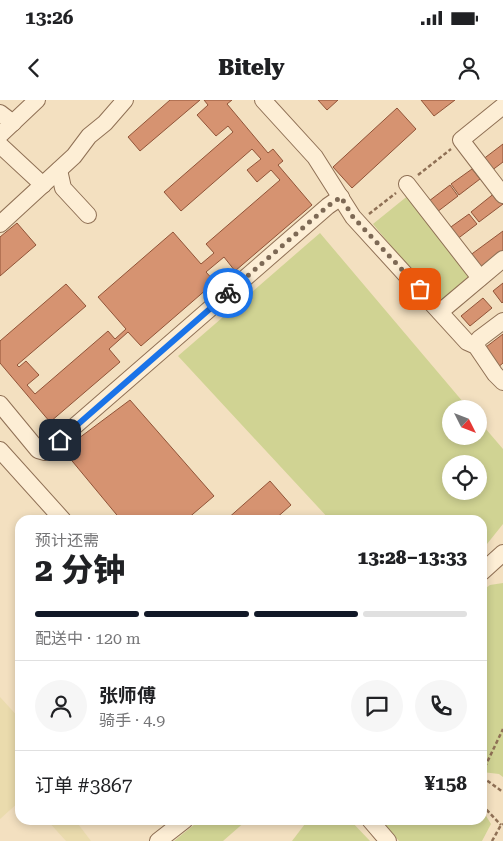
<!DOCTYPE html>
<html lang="zh">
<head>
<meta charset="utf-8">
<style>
  body { margin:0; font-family:"Roboto Serif","Noto Sans SC",serif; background:#f6f6f6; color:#202124; height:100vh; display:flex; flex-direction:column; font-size:19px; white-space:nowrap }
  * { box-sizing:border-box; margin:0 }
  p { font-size:16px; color:#757577 }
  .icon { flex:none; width:28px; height:28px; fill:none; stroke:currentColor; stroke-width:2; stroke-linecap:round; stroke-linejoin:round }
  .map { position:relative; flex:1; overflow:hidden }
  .panel { position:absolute; left:15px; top:415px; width:472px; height:310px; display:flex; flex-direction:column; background:#fff; border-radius:15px; box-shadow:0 2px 8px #0003 }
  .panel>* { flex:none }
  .needle { width:32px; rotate:132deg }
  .buttons { position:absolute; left:442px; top:300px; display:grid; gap:10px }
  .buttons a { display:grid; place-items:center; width:45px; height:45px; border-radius:50%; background:#fff; box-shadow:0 2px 8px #0003; font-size:25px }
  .pin { position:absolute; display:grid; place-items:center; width:42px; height:42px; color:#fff; margin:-21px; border-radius:10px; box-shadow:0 2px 8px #0006 }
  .courier { position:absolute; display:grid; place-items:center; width:50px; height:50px; margin:-25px; border:4px solid #1a73e8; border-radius:50%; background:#fff; color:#222; box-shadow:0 1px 6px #0007 }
  .head em { font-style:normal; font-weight:800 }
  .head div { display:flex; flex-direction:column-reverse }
  .head { display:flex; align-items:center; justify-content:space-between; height:85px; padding:0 20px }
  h1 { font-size:32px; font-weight:800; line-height:38px }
  .bar { display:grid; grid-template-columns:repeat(4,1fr); gap:8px 5px; align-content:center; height:60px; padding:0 20px }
  .bar i { height:6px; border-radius:4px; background:#e0e0e0 }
  .bar .on { background:#111827 }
  .bar p { grid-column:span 4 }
  .line { display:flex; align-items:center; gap:12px; padding:0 20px; border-top:1px solid #e0e0e0 }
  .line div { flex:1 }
  .round { display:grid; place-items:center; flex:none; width:52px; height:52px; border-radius:26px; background:#f6f6f6 }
  .status { display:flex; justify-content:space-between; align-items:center; height:35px; padding:0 25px; background:#fff; direction:ltr }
  .status svg { height:14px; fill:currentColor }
  header { display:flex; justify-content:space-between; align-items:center; height:65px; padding:0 20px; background:#fff; font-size:22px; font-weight:800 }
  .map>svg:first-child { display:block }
</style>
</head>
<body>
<div class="status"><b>13:26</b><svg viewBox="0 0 49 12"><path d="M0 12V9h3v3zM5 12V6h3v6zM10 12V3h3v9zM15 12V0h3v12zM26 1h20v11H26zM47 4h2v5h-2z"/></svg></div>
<header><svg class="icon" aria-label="back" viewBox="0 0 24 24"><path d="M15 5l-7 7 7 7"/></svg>Bitely<svg class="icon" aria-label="person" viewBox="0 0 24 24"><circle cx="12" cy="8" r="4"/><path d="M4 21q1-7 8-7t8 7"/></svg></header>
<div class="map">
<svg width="503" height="741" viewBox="0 0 503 741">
  <rect width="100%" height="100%" fill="#f3e0c0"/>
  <!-- farmland -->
  <g fill="#eadbad">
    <polygon points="0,597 20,619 20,701 0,719"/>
    <polygon points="47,720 75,720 91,741 66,741"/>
  </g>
  <!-- green -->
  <g fill="#d0d393" fill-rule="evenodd">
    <polygon points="410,94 474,176 438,203 373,124"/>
    <path d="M320,133L469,309H451V336H479V321L503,349V424L483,449L482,420H330L178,256ZM451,364H479V391H451Z"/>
    <polygon points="503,483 503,677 499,674 482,672 483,490 490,485"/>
    <polygon points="483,711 491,724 482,741 399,741 380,720 482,720"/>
    <polygon points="200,720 247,720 223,741 174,741"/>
    <polygon points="308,720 350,720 370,741 292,741"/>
  </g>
  <!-- building -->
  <g fill="#d69371" stroke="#915438">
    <polygon points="170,0 200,0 140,51 128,37"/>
    <polygon points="204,0 232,0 227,4 268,53 273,49 283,61 278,65 312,105 235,171 224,157 206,172 215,182 141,246 128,232 109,249 120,262 50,322 0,263 0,241 66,184 86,206 17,265 19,267 26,261 39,275 27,285 35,294 108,231 115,239 126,229 98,197 173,132 201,164 214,153 206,144 280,80 271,70 257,82 247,70 261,59 252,49 181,111 164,92 233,32 228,26 216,36 197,15 208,5"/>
    <polygon points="318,0 338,0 327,10"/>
    <polygon points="421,0 455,0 434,16"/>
    <polygon points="397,8 416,29 352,88 333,67"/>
    <polygon points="503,44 503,62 491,71 482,60"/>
    <polygon points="472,69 480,79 459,95 451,84"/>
    <polygon points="450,85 458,96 437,112 429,101"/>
    <polygon points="496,92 503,100 503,104 479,122 471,112"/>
    <polygon points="469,114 477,124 456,140 448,129"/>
    <polygon points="17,123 36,145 0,176 0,137"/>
    <polygon points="503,131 503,153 479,171 469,156"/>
    <polygon points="503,183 503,202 502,203 493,191"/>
    <polygon points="483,198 492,208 470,226 461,216"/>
    <polygon points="503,234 503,263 497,268 482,250"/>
    <polygon points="130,300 214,396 186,420 121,420 63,350"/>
    <polygon points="270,381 291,405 274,420 226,420"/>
  </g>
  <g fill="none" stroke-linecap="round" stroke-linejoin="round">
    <defs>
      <g id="minor">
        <polyline points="263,0 315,57 353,117 467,242 476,246 495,274 503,282"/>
        <polyline points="503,6 461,40 503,95"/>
        <polyline points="0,13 13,23"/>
        <polyline points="0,35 37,0"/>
        <polyline points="0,45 43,85"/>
        <polyline points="59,70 63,88 88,115"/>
        <polyline points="407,84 480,178"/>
        <polyline points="0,124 74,56 89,36 105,23 125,0"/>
        <polyline points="440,212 503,159"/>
        <polyline points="476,246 479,239 503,221"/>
        <polyline points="0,304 38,350 45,352 328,106 341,97"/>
        <polyline points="0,350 63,420"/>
        <polyline points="482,472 503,453"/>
        <polyline points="370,720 388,741"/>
        <polyline points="158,741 185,720"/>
      </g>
    </defs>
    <!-- minor casing -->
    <use href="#minor" stroke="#8f7055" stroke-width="18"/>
    <!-- path -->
    <g stroke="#8f7055" stroke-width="2.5" stroke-dasharray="4 2.5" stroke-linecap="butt">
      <polyline points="418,75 451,49"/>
      <polyline points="369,114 396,93"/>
      <polyline points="482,673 503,629"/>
      <polyline points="482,677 503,692"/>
      <polyline points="482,705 501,725"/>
      <polyline points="492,741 501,725 503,724"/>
    </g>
    <!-- minor -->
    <use href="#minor" stroke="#fdeed5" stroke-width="16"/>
  </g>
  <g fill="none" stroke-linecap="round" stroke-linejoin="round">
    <!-- done -->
    <polyline stroke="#7d6955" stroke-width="5" stroke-dasharray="0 9" points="228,193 328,106 341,97 353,117 420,189"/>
    <!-- route -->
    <polyline stroke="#1a73e8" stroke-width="6" points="60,340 228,193"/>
  </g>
</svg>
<div class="buttons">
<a><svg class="needle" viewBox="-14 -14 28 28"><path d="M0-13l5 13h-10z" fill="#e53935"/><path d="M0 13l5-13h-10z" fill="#757577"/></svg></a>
<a><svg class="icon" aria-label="locate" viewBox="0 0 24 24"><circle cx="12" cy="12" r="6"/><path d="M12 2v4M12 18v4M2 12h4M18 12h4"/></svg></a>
</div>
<div class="pin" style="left:420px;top:189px;background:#ea580c"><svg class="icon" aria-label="bag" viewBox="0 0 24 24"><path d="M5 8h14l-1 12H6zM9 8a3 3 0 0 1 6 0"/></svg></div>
<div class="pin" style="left:60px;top:340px;background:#1f2937"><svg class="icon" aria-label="home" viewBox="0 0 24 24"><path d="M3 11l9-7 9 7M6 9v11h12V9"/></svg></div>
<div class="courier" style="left:228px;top:193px"><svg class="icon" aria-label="bike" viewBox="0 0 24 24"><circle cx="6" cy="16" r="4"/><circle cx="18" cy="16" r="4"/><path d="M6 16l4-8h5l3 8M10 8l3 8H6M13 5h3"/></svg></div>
<section class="panel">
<div class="head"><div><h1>2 分钟</h1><p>预计还需</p></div><em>13:28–13:33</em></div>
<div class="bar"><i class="on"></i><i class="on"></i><i class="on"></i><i></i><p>配送中 · 120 m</p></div>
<div class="line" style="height:90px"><a class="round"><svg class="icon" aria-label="person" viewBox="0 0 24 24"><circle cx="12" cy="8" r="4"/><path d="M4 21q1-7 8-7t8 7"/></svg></a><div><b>张师傅</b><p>骑手 · 4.9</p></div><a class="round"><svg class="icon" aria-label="chat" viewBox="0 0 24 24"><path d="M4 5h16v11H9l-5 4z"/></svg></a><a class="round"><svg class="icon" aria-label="phone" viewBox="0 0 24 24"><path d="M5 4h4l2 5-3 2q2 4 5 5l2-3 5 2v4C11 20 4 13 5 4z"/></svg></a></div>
<div class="line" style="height:65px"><div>订单 #3867</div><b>¥158</b></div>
</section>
</div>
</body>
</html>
